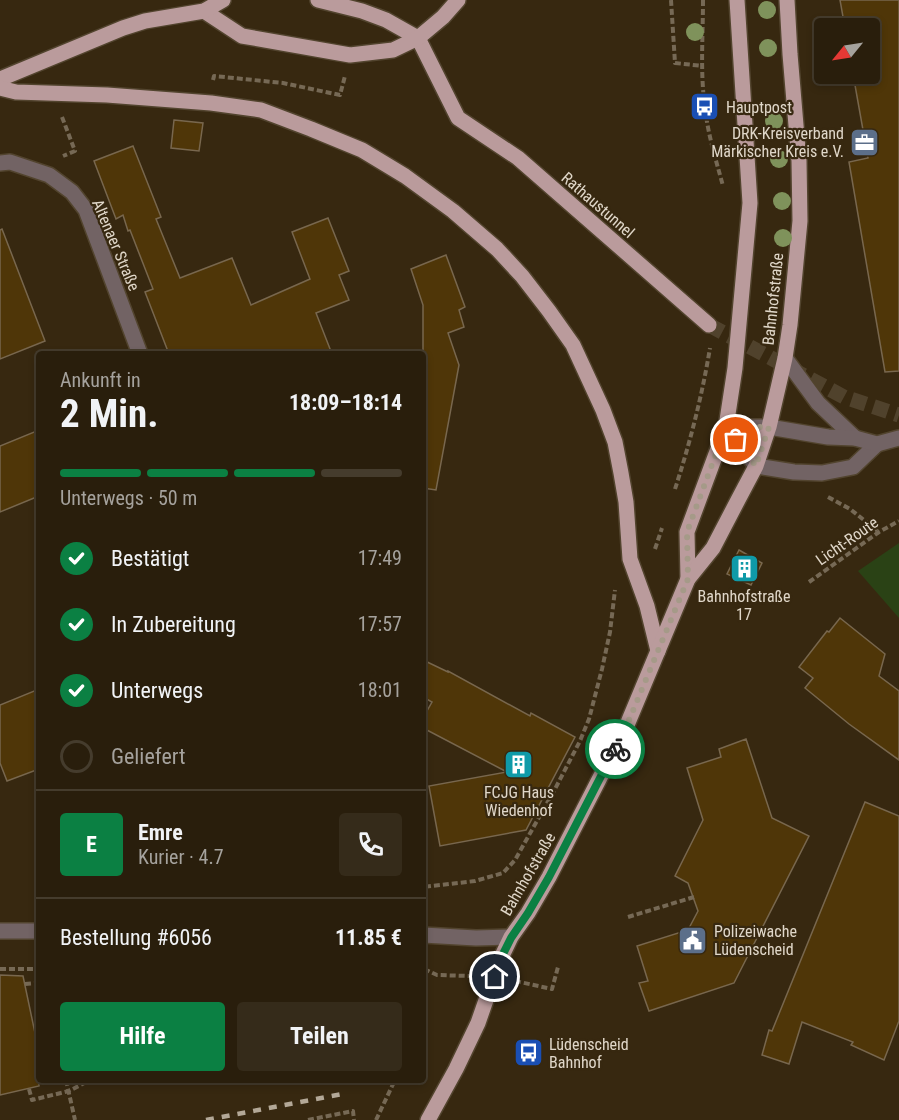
<!DOCTYPE html>
<html lang="de">
<head>
<meta charset="utf-8">
<style>
  body { margin:0; font-family:"Roboto Condensed",sans-serif; background:#352b1a; color:#f1f3f6; height:100vh; display:flex; flex-direction:column; font-size:22px; white-space:nowrap }
  * { box-sizing:border-box; margin:0 }
  p { font-size:20px; color:#a5a29d }
  .icon { flex:none; width:33px; height:33px; fill:none; stroke:currentColor; stroke-width:2; stroke-linecap:round; stroke-linejoin:round }
  .map { position:relative; flex:1; overflow:hidden }
  .sheet { position:absolute; left:36px; top:351px; width:390px; height:732px; display:flex; flex-direction:column; background:#291e0c; border-radius:6px; box-shadow:0 3px 9px #0003,0 0 0 2px #453c2d }
  .sheet>* { flex:none }
  .needle { width:39px; rotate:240deg }
  .controls { position:absolute; left:814px; top:18px; display:grid; gap:12px }
  .controls a { display:grid; place-items:center; width:66px; height:66px; border-radius:6px; background:#291e0c; box-shadow:0 3px 9px #0003,0 0 0 2px #453c2d; font-size:30px }
  .pin { position:absolute; display:grid; place-items:center; width:51px; height:51px; color:#fff; margin:-26px; border:3px solid #fff; border-radius:50%; box-shadow:0 2px 6px #0007 }
  .courier { position:absolute; display:grid; place-items:center; width:60px; height:60px; margin:-30px; border:4px solid #0b8043; border-radius:50%; background:#fff; color:#222; box-shadow:0 2px 8px #0007 }
  .summary em { font-style:normal; font-weight:700 }
  .summary div { display:flex; flex-direction:column-reverse }
  .summary { display:flex; align-items:center; justify-content:space-between; height:102px; padding:0 24px }
  h1 { font-size:39px; font-weight:700; line-height:45px }
  .bar { display:grid; grid-template-columns:repeat(4,1fr); gap:9px 6px; align-content:center; height:72px; padding:0 24px }
  .bar i { height:8px; border-radius:4px; background:#453c2d }
  .bar .selected { background:#0b8043 }
  .bar p { grid-column:span 4 }
  .line { display:flex; align-items:center; gap:15px; padding:0 24px; border-top:2px solid #453c2d }
  .line div { flex:1 }
  .round { display:grid; place-items:center; flex:none; width:63px; height:63px; border-radius:6px; background:#352b1a }
  ol { padding:0 24px; list-style:none }
  li { display:flex; align-items:center; gap:18px; height:66px }
  li p { margin-inline-start:auto }
  li .icon { padding:6px; border-radius:50%; background:#0b8043; color:#fff; stroke-width:4 }
  li:last-child { color:#a5a29d }
  li i { width:33px; height:33px; border:3px solid #453c2d; border-radius:50% }
  .action { display:flex; gap:12px; margin-top:auto; padding:12px 24px }
  .action a { flex:1; height:69px; border-radius:6px; background:#0b8043; color:#fff; font-size:24px; font-weight:700; line-height:69px; text-align:center }
  .action a+a { background:#352b1a; color:#f1f3f6 }
  .map>svg:first-child { display:block }
</style>
</head>
<body>
<div class="map">
<svg width="899" height="1120" viewBox="0 0 899 1120">
  <rect width="100%" height="100%" fill="#372810"/>
  <!-- green -->
  <polygon fill="#2a4215" points="899,543 899,618 858,571"/>
  <!-- building -->
  <g fill="#4f3608" stroke="#78674e" stroke-width="1.5">
    <polygon points="840,0 899,0 899,371 885,372 849,162 868,158 853,74 870,74 870,28 845,28"/>
    <polygon points="174,120 203,123 199,151 171,148"/>
    <polygon points="133,146 161,217 156,219 180,278 232,258 251,305 310,279 292,232 328,218 349,271 339,275 349,300 316,313 332,354 169,354 145,292 153,289 130,230 128,231 123,215 116,219 94,161"/>
    <polygon points="2,229 45,341 0,359 0,230"/>
    <polygon points="446,255 465,307 459,310 464,327 448,333 459,365 436,490 423,488 423,305 411,269"/>
    <polygon points="39,430 39,496 0,512 0,446"/>
    <polygon points="739,550 762,563 751,585 727,574"/>
    <polygon points="840,618 885,654 879,676 899,691 899,760 849,724 805,688 813,678 799,667 827,631 829,632"/>
    <polygon points="423,660 448,672 448,671 530,716 531,713 575,737 526,830 440,846 429,786 507,772 423,728 423,718 432,702 423,697"/>
    <polygon points="39,689 39,769 7,781 0,763 0,705"/>
    <polygon points="746,739 772,818 809,836 734,983 649,1011 639,983 648,981 637,946 688,930 698,911 688,883 675,876 703,820 687,768 721,757 719,749"/>
    <polygon points="865,802 899,816 899,1021 884,1060 851,1045 853,1042 802,1022 789,1064 762,1055 769,1030 772,1031"/>
    <polygon points="0,975 23,976 39,1052 39,1086 0,1095"/>
  </g>
  <g fill="none" stroke-linecap="round" stroke-linejoin="round">
    <!-- major-tunnel -->
    <polyline stroke="#50422c" stroke-width="15" stroke-dasharray="15 8" stroke-linecap="butt" points="709,325 844,397 899,415"/>
    <defs>
      <g id="minor">
        <polyline points="0,163 10,162 49,175 72,192 86,210 140,354"/>
        <polyline points="785,358 818,403 855,438"/>
        <polyline points="726,427 756,466 794,472 822,473 853,467 877,444"/>
        <polyline points="726,427 769,427 828,437 855,438 877,444 899,438"/>
        <polyline points="0,931 39,931"/>
        <polyline points="423,935 476,938 511,937"/>
      </g>
      <g id="major">
        <polyline points="318,0 362,11 386,20 418,38 458,118 518,158 709,325"/>
        <polyline points="204,11 242,36 350,55 393,50 418,38 443,17 458,0"/>
        <polyline points="0,79 123,28 145,21 204,11 223,0"/>
        <polyline points="0,88 16,92 107,95 211,103 261,110 311,129 362,150 405,176 453,211 497,249 522,276 549,311 573,345 603,410 615,442 621,473 626,502 630,559 647,606 658,651"/>
        <polyline points="688,579 687,532 726,427 735,368 750,203 737,0"/>
        <polyline points="428,1120 456,1069 478,1023 500,960 511,937 528,913 549,877 627,725 688,579 713,548 738,500 756,466 769,427 785,358 790,325 800,221 799,161 790,54 787,0"/>
      </g>
    </defs>
    <!-- minor casing -->
    <use href="#minor" stroke="#52442e" stroke-width="18"/>
    <!-- major casing -->
    <use href="#major" stroke="#52442e" stroke-width="18"/>
    <!-- path -->
    <g stroke="#766955" stroke-width="4" stroke-dasharray="6 3" stroke-linecap="butt">
      <polyline points="671,0 675,63 703,66"/>
      <path d="M703,0C703,36 700,73 705,108C708,135 716,160 723,186"/>
      <polyline points="213,80 214,76 283,83 340,95 345,76"/>
      <polyline points="62,117 75,151 63,156"/>
      <path d="M675,489C690,443 702,396 710,348"/>
      <polyline points="828,497 850,509 879,532"/>
      <polyline points="655,549 662,528"/>
      <polyline points="809,582 879,532 899,521"/>
      <polyline points="424,912 423,887 475,881 503,873 515,860 555,789 580,741 589,719 602,669 610,632 615,590"/>
      <polyline points="628,917 694,897"/>
      <polyline points="424,959 425,970"/>
      <polyline points="0,969 39,969"/>
      <polyline points="424,969 437,975 469,976"/>
      <polyline points="515,981 552,989 558,967"/>
      <polyline points="25,984 39,983"/>
      <polyline points="35,1034 39,1034"/>
      <polyline points="66,1080 75,1120"/>
      <polyline points="29,1089 32,1100 69,1091 90,1080"/>
      <polyline points="308,1120 353,1111 354,1120"/>
      <polyline points="376,1120 395,1080"/>
    </g>
    <!-- minor -->
    <use href="#minor" stroke="#726364" stroke-width="15"/>
    <!-- major -->
    <use href="#major" stroke="#ba9b9c" stroke-width="15"/>
    <!-- rail -->
    <polyline stroke="#b3a897" stroke-width="4.5" stroke-dasharray="8 8" stroke-linecap="butt" points="206,1120 342,1094"/>
  </g>
  <!-- trees -->
  <g fill="#7f925b">
    <circle cx="767" cy="10" r="9"/>
    <circle cx="695" cy="32" r="9"/>
    <circle cx="768" cy="48" r="9"/>
    <circle cx="774" cy="121" r="9"/>
    <circle cx="779" cy="159" r="9"/>
    <circle cx="782" cy="201" r="9"/>
    <circle cx="783" cy="238" r="9"/>
  </g>
  <g fill="none" stroke-linecap="round" stroke-linejoin="round">
    <!-- done -->
    <polyline stroke="#a59a88" stroke-width="6" stroke-dasharray="0 10.8" points="615,749 627,725 688,579 687,532 726,427 769,427 756,466 736,440"/>
    <!-- route -->
    <polyline stroke="#0b8043" stroke-width="8" points="495,977 500,960 511,938 528,913 549,877 615,749"/>
  </g>
  <!-- icons -->
  <defs>
    <symbol id="bus-square" viewBox="-11 -11 22 22"><rect x="-9" y="-9" width="18" height="18" rx="4" fill="#1a4fb4" stroke="#372810"/><path d="M-5-6H5V4H4V6H2V4H-2V6H-4V4H-5ZM-3.5-4V0h7V-4ZM-3.5 1.2v1.5H-2V1.2ZM2 1.2v1.5H3.5V1.2Z" fill="#fff"/></symbol>
    <symbol id="office-square" viewBox="-11 -11 22 22"><rect x="-9" y="-9" width="18" height="18" rx="4" fill="#5c6f8a" stroke="#372810"/><path d="M-6-3h4V-5.5h4V-3h4V5H-6ZM-1-4.5V-3h2v-1.5ZM-6 0V1H6V0Z" fill="#fff"/></symbol>
    <symbol id="building-square" viewBox="-11 -11 22 22"><rect x="-9" y="-9" width="18" height="18" rx="4" fill="#0f9aa8" stroke="#372810"/><path d="M-4-6H4V6H1V3H-1V6H-4ZM-2.5-4.3h1.7v1.8h-1.7ZM.8-4.3h1.7v1.8H.8ZM-2.5-1h1.7V.8h-1.7ZM.8-1h1.7V.8H.8Z" fill="#fff"/></symbol>
    <symbol id="civic-square" viewBox="-11 -11 22 22"><rect x="-9" y="-9" width="18" height="18" rx="4" fill="#5c6f8a" stroke="#372810"/><path d="M-.6-6.5H3V-4.5H.6V-3L4-1V1h2V6H-6V1h2V-1L-.6-3ZM-1.2 2.5V6h2.4V2.5Z" fill="#fff"/></symbol>
  </defs>
  <g fill-rule="evenodd">
    <use href="#bus-square" x="688" y="90" width="33" height="33"/>
    <use href="#office-square" x="848" y="126" width="33" height="33"/>
    <use href="#building-square" x="728" y="552" width="33" height="33"/>
    <use href="#building-square" x="502" y="748" width="33" height="33"/>
    <use href="#civic-square" x="676" y="924" width="33" height="33"/>
    <use href="#bus-square" x="512" y="1036" width="33" height="33"/>
  </g>
  <g text-anchor="middle" dominant-baseline="central" stroke-width="4.5" stroke-linejoin="round" paint-order="stroke">
    <!-- poi labels -->
    <g font-size="16" fill="#e0d7c9" stroke="#372810" text-anchor="start">
      <text x="726" y="107">Hauptpost</text>
      <text x="844" y="133" text-anchor="end">DRK-Kreisverband<tspan x="844" dy="18">Märkischer Kreis e.V.</tspan></text>
      <text x="744" y="596" text-anchor="middle">Bahnhofstraße<tspan x="744" dy="18">17</tspan></text>
      <text x="519" y="792" text-anchor="middle">FCJG Haus<tspan x="519" dy="18">Wiedenhof</tspan></text>
      <text x="714" y="931">Polizeiwache<tspan x="714" dy="18">Lüdenscheid</tspan></text>
      <text x="549" y="1044">Lüdenscheid<tspan x="549" dy="18">Bahnhof</tspan></text>
    </g>
    <!-- street labels -->
    <g font-size="16" fill="#e0d7c9" stroke="#372810">
      <text transform="translate(598 205) rotate(41)">Rathaustunnel</text>
      <text transform="translate(116 245) rotate(67)">Altenaer Straße</text>
      <text transform="translate(773 299) rotate(-84)">Bahnhofstraße</text>
      <text transform="translate(847 541) rotate(-35)">Licht-Route</text>
      <text transform="translate(528 874) rotate(-60)">Bahnhofstraße</text>
    </g>
  </g>
</svg>
<div class="controls">
<a><svg class="needle" viewBox="-14 -14 28 28"><path d="M0-13l5 13h-10z" fill="#e53935"/><path d="M0 13l5-13h-10z" fill="#a5a29d"/></svg></a>
</div>
<div class="pin" style="left:736px;top:440px;background:#ea580c"><svg class="icon" aria-label="bag" viewBox="0 0 24 24"><path d="M5 8h14l-1 12H6zM9 8a3 3 0 0 1 6 0"/></svg></div>
<div class="pin" style="left:495px;top:977px;background:#1f2937"><svg class="icon" aria-label="home" viewBox="0 0 24 24"><path d="M3 11l9-7 9 7M6 9v11h12V9"/></svg></div>
<div class="courier" style="left:615px;top:749px"><svg class="icon" aria-label="bike" viewBox="0 0 24 24"><circle cx="6" cy="16" r="4"/><circle cx="18" cy="16" r="4"/><path d="M6 16l4-8h5l3 8M10 8l3 8H6M13 5h3"/></svg></div>
<section class="sheet">
<div class="summary"><div><h1>2 Min.</h1><p>Ankunft in</p></div><em>18:09–18:14</em></div>
<div class="bar"><i class="selected"></i><i class="selected"></i><i class="selected"></i><i></i><p>Unterwegs · 50 m</p></div>
<ol>
<li><svg class="icon" aria-label="check" viewBox="0 0 24 24"><path d="M5 12l5 5 9-10"/></svg>Bestätigt<p>17:49</p></li>
<li><svg class="icon" aria-label="check" viewBox="0 0 24 24"><path d="M5 12l5 5 9-10"/></svg>In Zubereitung<p>17:57</p></li>
<li><svg class="icon" aria-label="check" viewBox="0 0 24 24"><path d="M5 12l5 5 9-10"/></svg>Unterwegs<p>18:01</p></li>
<li><i></i>Geliefert</li>
</ol>
<div class="line" style="height:108px"><b class="round" style="background:#0b8043;color:#fff">E</b><div><b>Emre</b><p>Kurier · 4.7</p></div><a class="round"><svg class="icon" aria-label="phone" viewBox="0 0 24 24"><path d="M5 4h4l2 5-3 2q2 4 5 5l2-3 5 2v4C11 20 4 13 5 4z"/></svg></a></div>
<div class="line" style="height:78px"><div>Bestellung #6056</div><b>11.85 €</b></div>
<div class="action"><a>Hilfe</a><a>Teilen</a></div>
</section>
</div>
</body>
</html>
